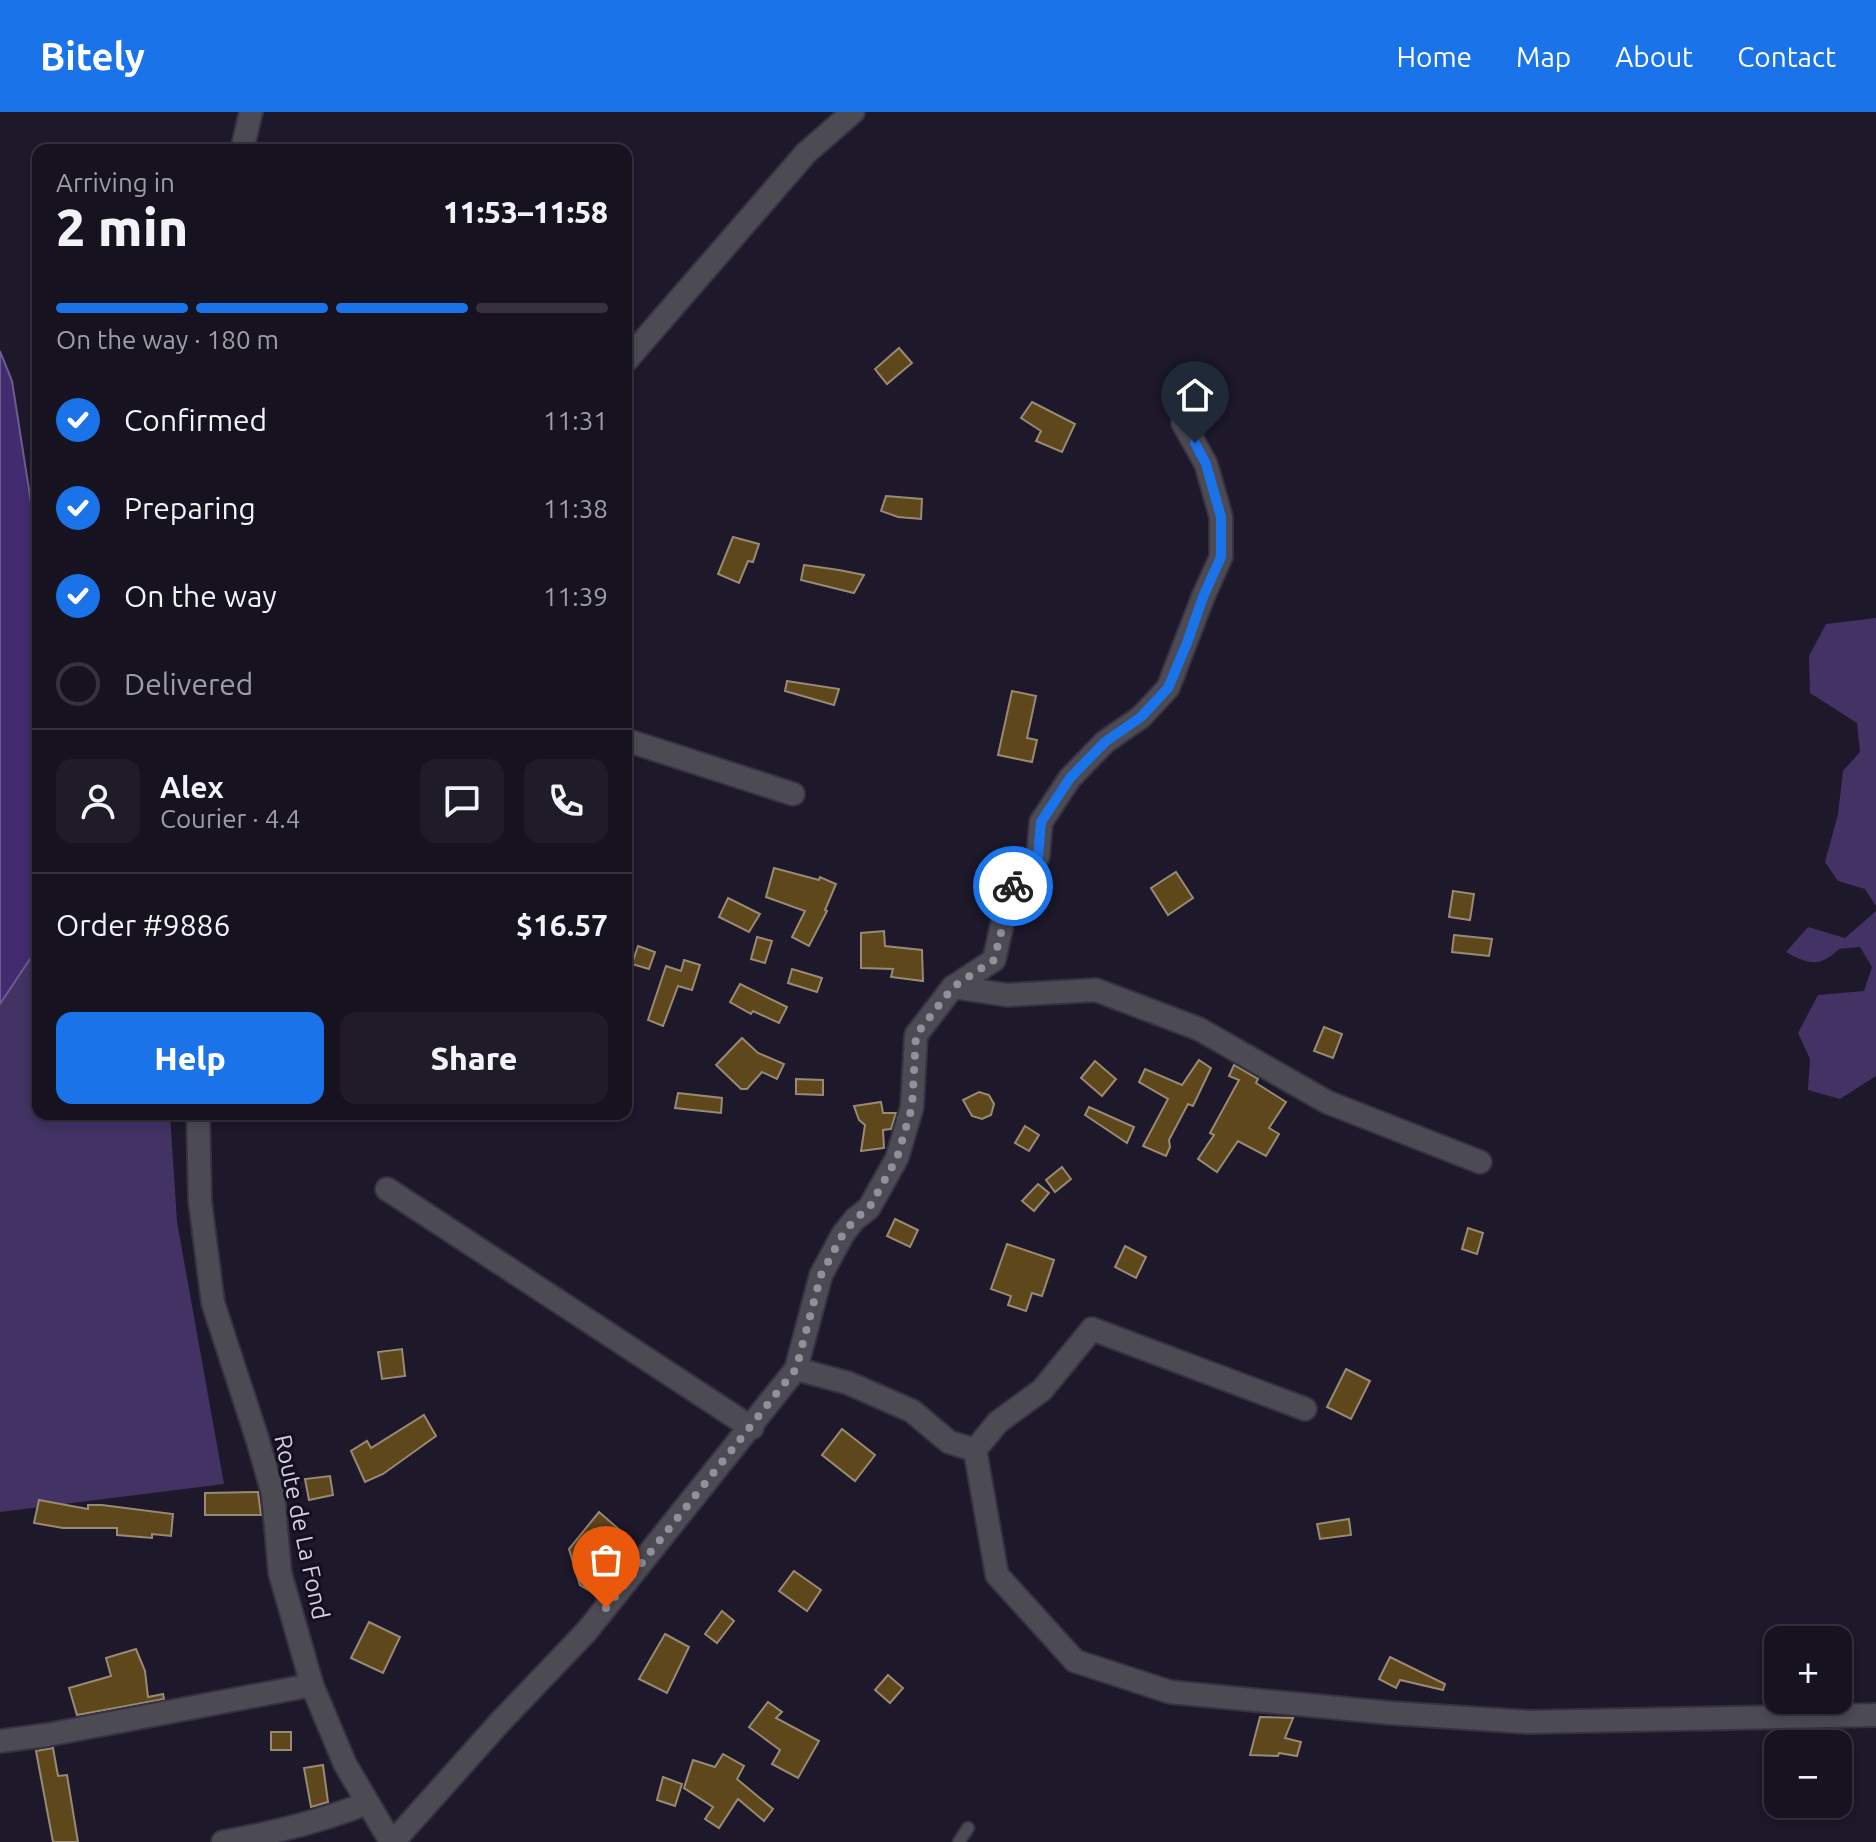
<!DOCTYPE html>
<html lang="en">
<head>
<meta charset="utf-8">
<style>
  body { margin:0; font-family:Ubuntu,sans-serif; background:#1f1b29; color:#f1f3f6; height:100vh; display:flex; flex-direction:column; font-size:30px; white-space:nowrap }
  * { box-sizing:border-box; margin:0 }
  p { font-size:26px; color:#9e9ea5 }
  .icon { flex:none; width:44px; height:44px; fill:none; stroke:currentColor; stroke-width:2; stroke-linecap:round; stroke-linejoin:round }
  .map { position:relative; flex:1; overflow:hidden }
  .details { position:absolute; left:32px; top:32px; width:600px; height:976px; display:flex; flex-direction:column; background:#161220; border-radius:16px; box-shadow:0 4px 12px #0003,0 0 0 2px #35323e }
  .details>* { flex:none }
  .buttons { position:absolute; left:1764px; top:1514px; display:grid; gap:16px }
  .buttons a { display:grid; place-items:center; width:88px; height:88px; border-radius:16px; background:#161220; box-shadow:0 4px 12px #0003,0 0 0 2px #35323e; font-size:40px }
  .pin { position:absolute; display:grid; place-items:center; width:68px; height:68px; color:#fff; margin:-82px -34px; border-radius:50% 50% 50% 0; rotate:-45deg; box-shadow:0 0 8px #0007 }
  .pin .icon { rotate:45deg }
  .courier { position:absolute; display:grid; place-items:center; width:80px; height:80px; margin:-40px; border:6px solid #1a73e8; border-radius:50%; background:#fff; color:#222; box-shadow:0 2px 10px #0007 }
  .headline em { font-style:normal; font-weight:800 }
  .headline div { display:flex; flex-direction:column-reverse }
  .headline { display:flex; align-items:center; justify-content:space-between; height:136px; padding:0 24px }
  h1 { font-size:52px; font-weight:800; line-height:60px }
  .bar { display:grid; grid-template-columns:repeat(4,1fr); gap:12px 8px; align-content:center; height:96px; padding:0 24px }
  .bar i { height:10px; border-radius:6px; background:#35323e }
  .bar .current { background:#1a73e8 }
  .bar p { grid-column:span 4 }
  .line { display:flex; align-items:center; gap:20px; padding:0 24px; border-top:2px solid #35323e }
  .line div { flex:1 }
  .round { display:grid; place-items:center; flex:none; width:84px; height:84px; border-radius:16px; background:#1f1b29 }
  ol { padding:0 24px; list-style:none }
  li { display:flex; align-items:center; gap:24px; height:88px }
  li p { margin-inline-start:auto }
  li .icon { padding:8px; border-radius:50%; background:#1a73e8; color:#fff; stroke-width:4 }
  li:last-child { color:#9e9ea5 }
  li i { width:44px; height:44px; border:4px solid #35323e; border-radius:50% }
  .button { display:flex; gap:16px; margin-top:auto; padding:16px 24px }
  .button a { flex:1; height:92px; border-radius:16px; background:#1a73e8; color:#fff; font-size:32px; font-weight:800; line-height:92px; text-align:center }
  .button a+a { background:#1f1b29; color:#f1f3f6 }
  header { display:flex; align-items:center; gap:48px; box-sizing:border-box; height:112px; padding:0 40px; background:#1a73e8; color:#fff }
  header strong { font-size:38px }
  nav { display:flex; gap:44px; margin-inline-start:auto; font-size:28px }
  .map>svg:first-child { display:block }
</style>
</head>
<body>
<header>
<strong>Bitely</strong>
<nav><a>Home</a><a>Map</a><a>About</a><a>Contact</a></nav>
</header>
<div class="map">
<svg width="1876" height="1730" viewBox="0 0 1876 1730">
  <rect width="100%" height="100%" fill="#1d182a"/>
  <!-- green -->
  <g fill="#423364">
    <polygon points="1876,506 1876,794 1865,777 1838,769 1825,750 1838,702 1843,659 1860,640 1857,611 1810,581 1809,544 1826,512"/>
    <path d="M1876,799V964L1840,987L1808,978L1810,947L1798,921L1818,883L1864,879L1872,855L1860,835L1839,837C1820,856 1807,852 1786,840L1808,815L1845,826Z"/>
    <polygon points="38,835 38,1002 170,1002 177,1110 224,1372 0,1400 0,892"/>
  </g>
  <!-- water -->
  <polygon fill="#422b6f" stroke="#6e5c90" stroke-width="2" points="0,239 12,269 38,435 38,835 0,892"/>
  <!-- building -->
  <g fill="#5f471c" stroke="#988a74" stroke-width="2">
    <polygon points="899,236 912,251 887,272 875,257"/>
    <polygon points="1032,290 1075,312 1062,340 1036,329 1041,319 1021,306"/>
    <polygon points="886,384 922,387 921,407 898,405 881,399"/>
    <polygon points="733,425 759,432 753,450 748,449 739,471 718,462"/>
    <polygon points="804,453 839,458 864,463 854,481 801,468"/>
    <polygon points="787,569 839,577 834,593 785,579"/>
    <polygon points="1012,579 1036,584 1027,626 1037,628 1032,650 998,643"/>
    <polygon points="774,756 819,768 820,765 836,772 825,798 827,799 809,834 792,825 805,799 766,785"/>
    <polygon points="1176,760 1193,786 1168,803 1151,776"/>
    <polygon points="1453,779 1474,782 1470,808 1449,805"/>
    <polygon points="728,786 760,802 749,820 719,805"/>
    <polygon points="884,819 885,834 922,838 923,869 891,865 893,857 861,856 861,821"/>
    <polygon points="1454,823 1492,827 1489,844 1452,840"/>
    <polygon points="757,825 772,829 765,851 751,847"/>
    <polygon points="638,834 655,840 649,857 632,852"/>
    <polygon points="684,848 700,853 692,878 678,874 663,914 648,908 666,854 681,859"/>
    <polygon points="792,857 822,866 817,880 788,871"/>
    <polygon points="740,872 787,895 779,911 753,899 751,902 730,890"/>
    <polygon points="1324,915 1342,922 1333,946 1314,939"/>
    <polygon points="742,926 758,941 784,952 777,967 762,960 747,977 741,977 716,953"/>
    <polygon points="1199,948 1211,956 1193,994 1188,992 1169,1028 1170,1035 1166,1044 1143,1034 1168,987 1139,970 1145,957 1182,973"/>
    <polygon points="1095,949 1116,967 1102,984 1081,966"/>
    <polygon points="1234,953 1258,967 1256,971 1286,990 1269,1016 1279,1022 1266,1044 1238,1029 1217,1060 1198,1047 1214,1023 1210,1021 1239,968 1229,964"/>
    <polygon points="796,967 823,968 823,983 796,982"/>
    <polygon points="979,980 989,983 994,992 991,1003 982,1007 972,1004 963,988"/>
    <polygon points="678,981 722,986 721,1001 675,996"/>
    <polygon points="881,990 883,1001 896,1001 891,1017 883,1018 884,1036 861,1039 865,1013 859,1008 854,994"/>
    <polygon points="1089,995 1134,1015 1127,1031 1085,1003"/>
    <polygon points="1025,1014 1039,1023 1029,1039 1015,1031"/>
    <polygon points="1062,1055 1071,1067 1055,1080 1046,1068"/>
    <polygon points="1038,1072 1049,1081 1034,1099 1022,1089"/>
    <polygon points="895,1107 918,1118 910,1135 887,1124"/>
    <polygon points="1468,1116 1483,1121 1477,1142 1462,1137"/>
    <polygon points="1007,1132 1054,1148 1042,1184 1032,1181 1026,1199 1008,1193 1011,1184 991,1177"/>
    <polygon points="1125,1134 1146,1145 1136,1166 1115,1155"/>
    <polygon points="402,1237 405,1264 382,1267 378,1240"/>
    <polygon points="1346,1257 1370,1269 1351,1307 1327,1295"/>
    <polygon points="424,1303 436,1324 383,1362 365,1370 351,1339 367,1329 371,1336"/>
    <polygon points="842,1317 875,1343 855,1369 822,1343"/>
    <polygon points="330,1364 333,1383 309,1388 305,1367"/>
    <polygon points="258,1380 261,1403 205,1403 205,1381"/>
    <polygon points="39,1388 88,1397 88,1393 102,1393 173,1402 171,1424 152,1422 152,1426 117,1423 117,1416 63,1416 34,1411"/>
    <polygon points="599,1400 622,1420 609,1435 622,1453 599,1481 595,1482 580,1473 569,1437"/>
    <polygon points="1349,1407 1351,1423 1320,1427 1317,1412"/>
    <polygon points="794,1459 821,1478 807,1499 779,1479"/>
    <polygon points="722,1499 734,1509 717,1531 705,1522"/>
    <polygon points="369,1510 400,1525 383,1561 351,1546"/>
    <polygon points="665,1522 689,1535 667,1581 639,1567"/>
    <polygon points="136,1537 145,1559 148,1585 163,1582 164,1587 77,1603 69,1576 111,1564 106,1546"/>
    <polygon points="1390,1545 1445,1572 1443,1578 1400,1568 1396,1576 1379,1567"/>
    <polygon points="888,1563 903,1576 890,1591 875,1578"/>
    <polygon points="768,1590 782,1600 776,1606 819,1629 798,1666 772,1652 780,1638 749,1615"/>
    <polygon points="1260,1605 1293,1606 1285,1626 1301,1630 1297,1644 1279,1641 1278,1644 1250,1643"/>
    <rect x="271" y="1620" width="20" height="18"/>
    <polygon points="53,1636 58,1664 67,1663 78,1730 53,1730 36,1639"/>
    <polygon points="723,1642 744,1654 737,1667 773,1697 764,1709 738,1687 719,1716 705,1707 713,1695 684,1676 693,1648 715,1655"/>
    <polygon points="323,1653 328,1690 311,1695 304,1656"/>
    <polygon points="663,1665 682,1672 675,1694 657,1688"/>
  </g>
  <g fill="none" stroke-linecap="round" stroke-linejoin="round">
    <defs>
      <polyline id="service" points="959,1730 968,1716"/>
      <g id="minor">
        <polyline points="626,249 806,41 853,0"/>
        <polyline points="626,628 793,682"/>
        <polyline points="953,875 994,848 1010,778 1038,745 1041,710 1070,666 1105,630 1141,605 1168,576 1203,485 1221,445 1221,405 1206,352 1183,311"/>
        <polyline points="387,1077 752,1316"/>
        <polyline points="796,1257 848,1271 912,1299 949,1330 975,1338 997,1463 1075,1549 1170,1580 1391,1601 1528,1610 1876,1603"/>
        <polyline points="975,1338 998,1310 1042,1278 1092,1217 1305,1297"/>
        <polyline points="0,1629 47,1623 312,1573"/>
        <path d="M223,1730C273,1721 320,1710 367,1691"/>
        <polyline points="393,1730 502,1608 587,1519 796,1257 821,1163 843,1122 855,1107 869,1096 897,1046 912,995 916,923 953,875 1007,883 1096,878 1199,917 1327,990 1480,1050"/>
      </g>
      <g id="tertiary">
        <polyline points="242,38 251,0"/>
        <polyline points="198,1002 200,1089 213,1191 257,1326 273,1382 280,1461 312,1573 345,1652 391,1730"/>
      </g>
    </defs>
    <!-- service casing -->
    <use href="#service" stroke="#363243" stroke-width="15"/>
    <!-- minor casing -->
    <use href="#minor" stroke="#363243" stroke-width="26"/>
    <!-- tertiary casing -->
    <use href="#tertiary" stroke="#363243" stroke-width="26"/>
    <!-- service -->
    <use href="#service" stroke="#4c4a53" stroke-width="11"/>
    <!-- minor -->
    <use href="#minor" stroke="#4c4a53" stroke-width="22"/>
    <!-- tertiary -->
    <use href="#tertiary" stroke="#4c4a53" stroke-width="22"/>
  </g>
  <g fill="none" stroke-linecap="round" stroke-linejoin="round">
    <!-- done -->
    <polyline stroke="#93909e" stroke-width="8" stroke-dasharray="0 14.4" points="606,1496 796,1257 821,1163 843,1122 855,1107 869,1096 897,1046 912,995 916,923 953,875 994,848 1013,774"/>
    <!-- route -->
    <polyline stroke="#1a73e8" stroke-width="10" points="1013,774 1038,745 1041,710 1070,666 1105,630 1141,605 1168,576 1187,531 1203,485 1221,445 1221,405 1206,352 1195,331"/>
  </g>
  <g text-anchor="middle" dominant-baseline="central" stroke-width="6" stroke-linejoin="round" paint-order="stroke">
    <!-- street labels -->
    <g font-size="24" fill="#d3d0dd" stroke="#130e20">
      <text transform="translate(302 1415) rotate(78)">Route de La Fond</text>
    </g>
  </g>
</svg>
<div class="buttons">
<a>+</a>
<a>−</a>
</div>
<div class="pin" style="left:606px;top:1496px;background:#ea580c"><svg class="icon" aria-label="bag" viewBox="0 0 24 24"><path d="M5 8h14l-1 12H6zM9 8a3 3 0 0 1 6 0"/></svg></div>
<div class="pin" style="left:1195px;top:331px;background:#1f2937"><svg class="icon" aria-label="home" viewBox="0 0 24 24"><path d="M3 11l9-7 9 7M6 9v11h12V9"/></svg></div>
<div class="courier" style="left:1013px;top:774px"><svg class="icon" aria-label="bike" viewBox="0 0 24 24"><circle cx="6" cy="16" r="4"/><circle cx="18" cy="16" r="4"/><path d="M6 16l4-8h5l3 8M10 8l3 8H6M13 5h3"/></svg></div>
<section class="details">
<div class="headline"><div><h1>2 min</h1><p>Arriving in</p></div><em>11:53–11:58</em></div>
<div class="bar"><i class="current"></i><i class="current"></i><i class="current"></i><i></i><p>On the way · 180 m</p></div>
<ol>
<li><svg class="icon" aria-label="check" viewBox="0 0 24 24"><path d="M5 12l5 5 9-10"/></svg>Confirmed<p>11:31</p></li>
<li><svg class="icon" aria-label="check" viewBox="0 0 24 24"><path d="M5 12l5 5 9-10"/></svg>Preparing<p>11:38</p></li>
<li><svg class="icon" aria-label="check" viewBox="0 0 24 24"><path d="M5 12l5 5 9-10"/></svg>On the way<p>11:39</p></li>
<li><i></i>Delivered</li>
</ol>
<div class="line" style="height:144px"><a class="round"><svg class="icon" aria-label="person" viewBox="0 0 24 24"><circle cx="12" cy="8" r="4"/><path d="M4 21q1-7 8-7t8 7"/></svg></a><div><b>Alex</b><p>Courier · 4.4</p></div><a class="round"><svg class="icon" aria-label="chat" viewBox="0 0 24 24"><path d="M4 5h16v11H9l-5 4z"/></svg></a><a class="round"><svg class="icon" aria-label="phone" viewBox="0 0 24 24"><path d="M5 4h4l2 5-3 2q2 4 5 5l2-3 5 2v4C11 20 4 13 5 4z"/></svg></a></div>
<div class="line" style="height:104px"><div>Order #9886</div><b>$16.57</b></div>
<div class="button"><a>Help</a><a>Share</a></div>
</section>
</div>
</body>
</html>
